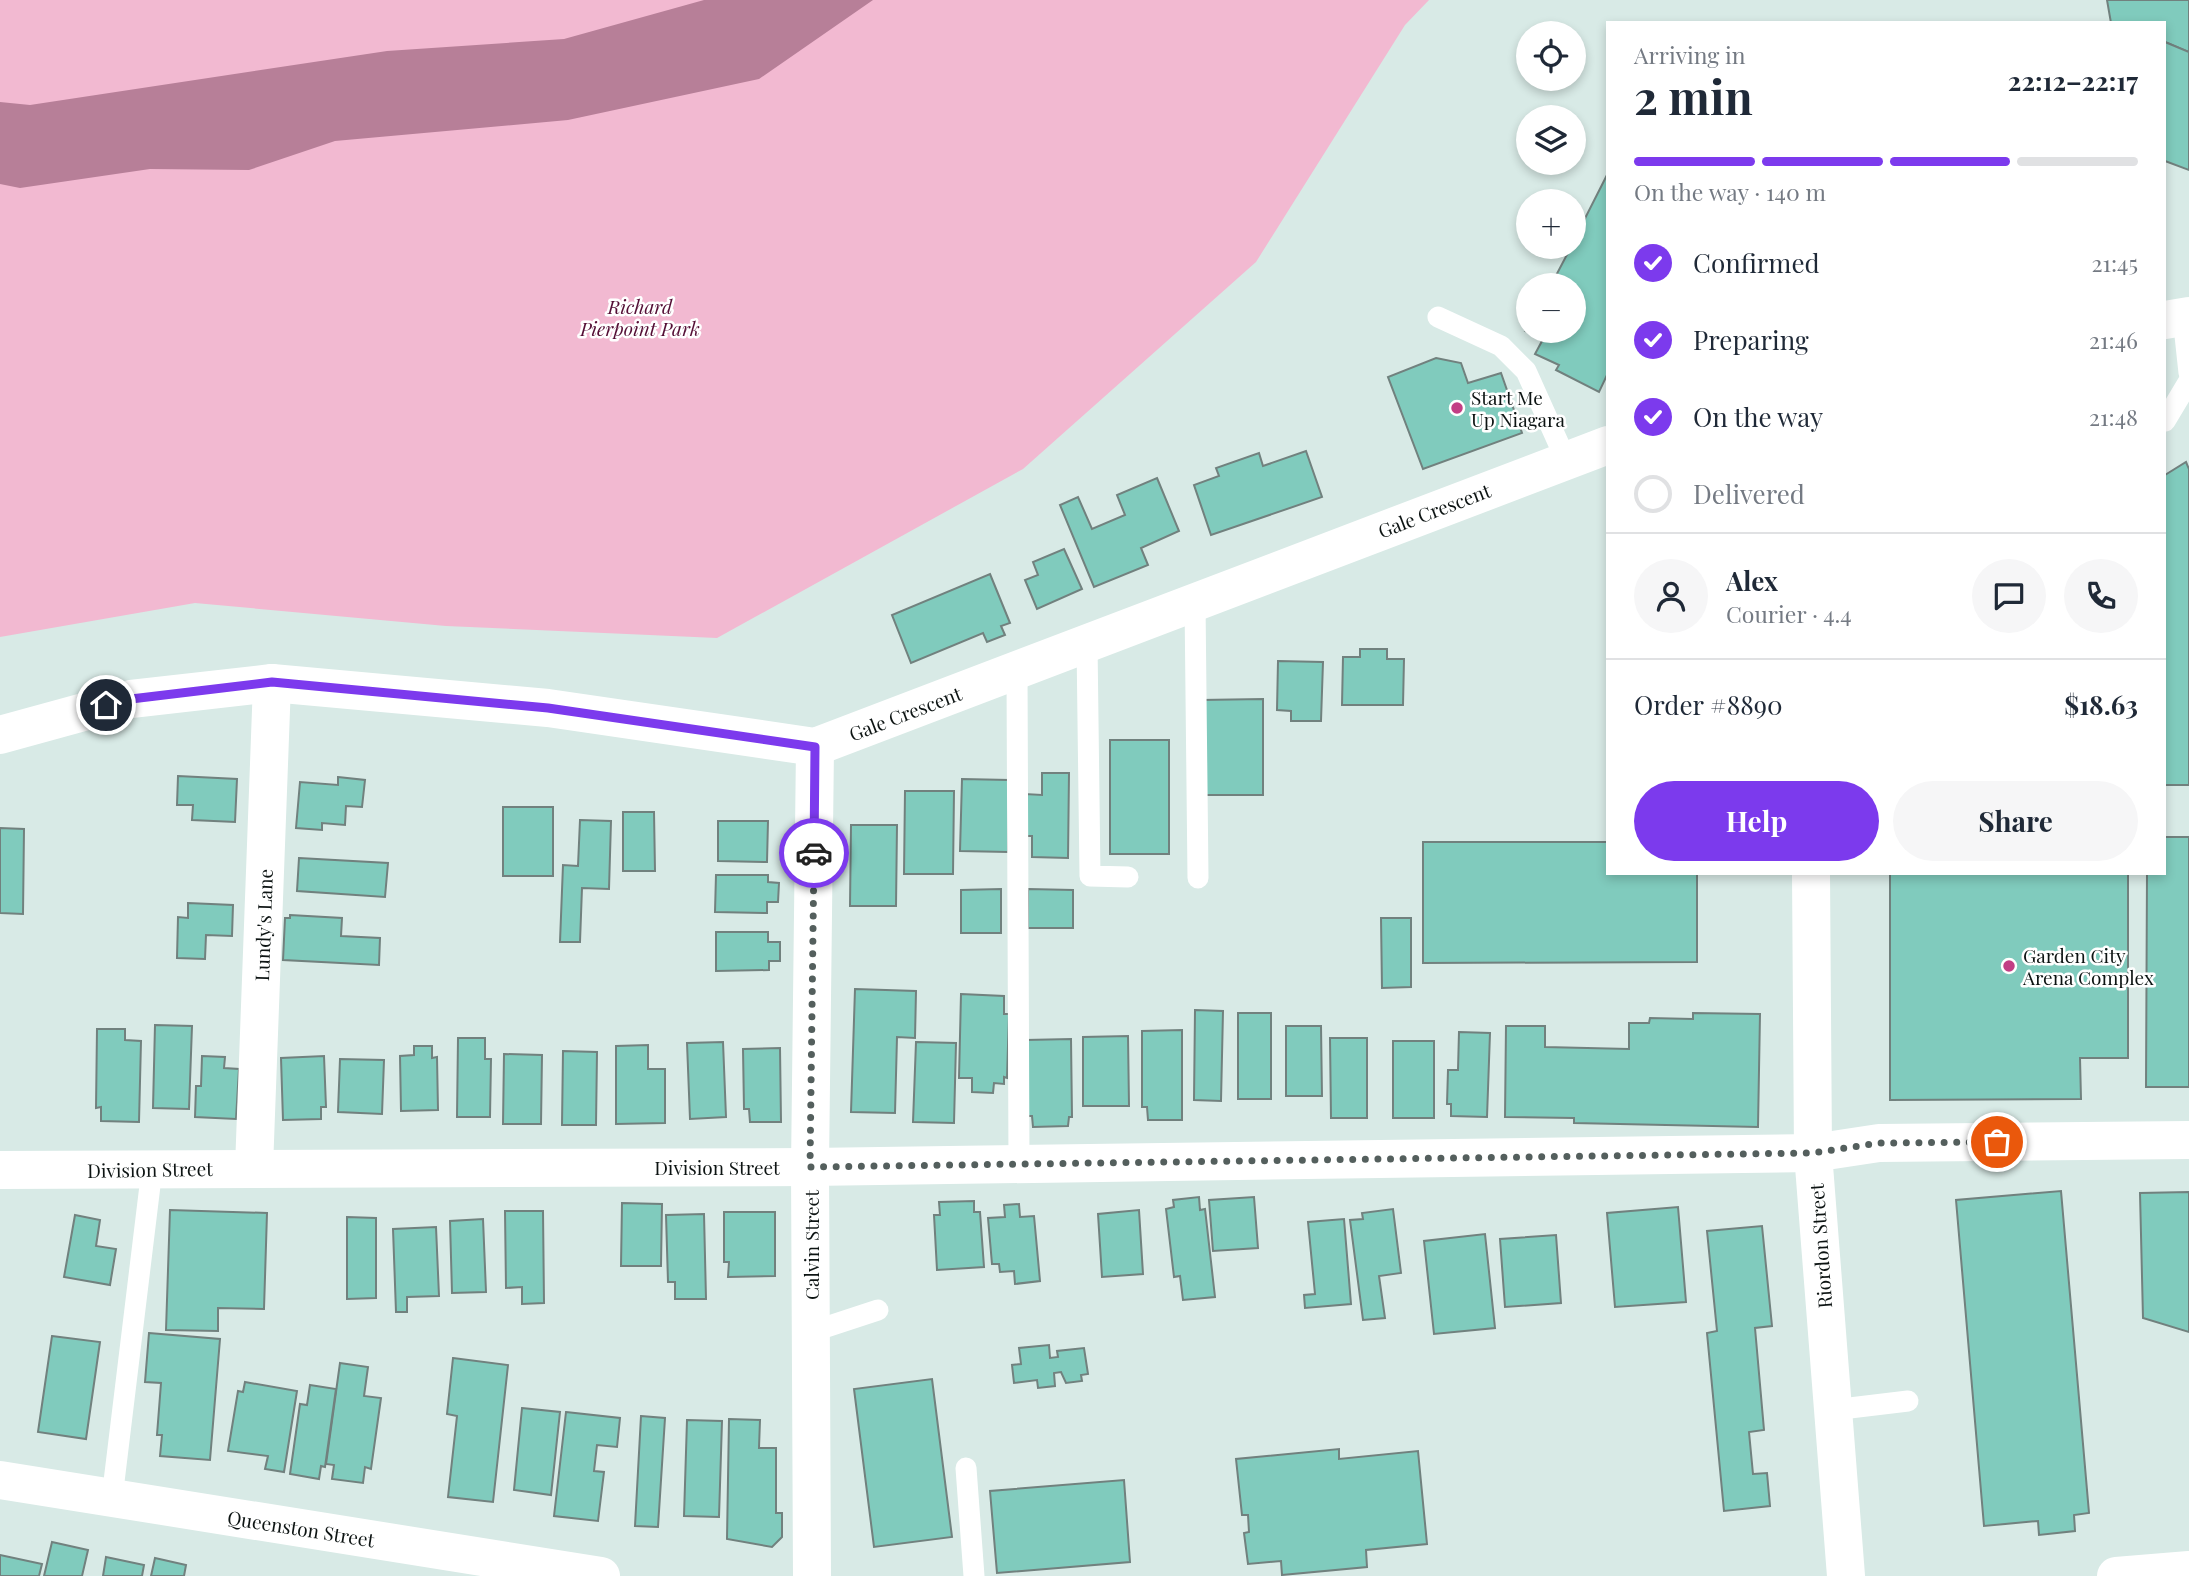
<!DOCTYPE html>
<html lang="en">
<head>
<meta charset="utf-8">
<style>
  body { margin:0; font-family:"Playfair Display",serif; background:#f6f6f7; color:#1f2937; height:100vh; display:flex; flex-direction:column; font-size:26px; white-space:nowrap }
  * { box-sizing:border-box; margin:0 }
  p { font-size:23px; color:#747a83 }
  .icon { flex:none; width:38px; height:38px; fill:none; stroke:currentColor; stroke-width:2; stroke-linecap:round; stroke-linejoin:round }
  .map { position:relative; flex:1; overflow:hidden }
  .side { position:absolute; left:1606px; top:21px; width:560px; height:854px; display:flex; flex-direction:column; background:#fff; border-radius:0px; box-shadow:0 4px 10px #0003 }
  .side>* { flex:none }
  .buttons { position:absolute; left:1516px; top:21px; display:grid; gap:14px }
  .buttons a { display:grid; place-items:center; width:70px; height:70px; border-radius:50%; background:#fff; box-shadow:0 4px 10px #0003; font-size:35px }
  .pin { position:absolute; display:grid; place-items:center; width:60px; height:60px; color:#fff; margin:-30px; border:4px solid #fff; border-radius:50%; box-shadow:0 2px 7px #0007 }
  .courier { position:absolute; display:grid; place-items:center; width:70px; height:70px; margin:-35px; border:5px solid #7c3aed; border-radius:50%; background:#fff; color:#222; box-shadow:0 2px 9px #0007 }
  .overview em { font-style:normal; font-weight:700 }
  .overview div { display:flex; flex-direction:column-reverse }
  .overview { display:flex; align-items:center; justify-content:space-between; height:119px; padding:0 28px }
  h1 { font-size:46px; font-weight:700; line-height:52px }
  .bar { display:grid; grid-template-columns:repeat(4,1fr); gap:10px 7px; align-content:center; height:84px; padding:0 28px }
  .bar i { height:9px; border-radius:5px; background:#e0e1e3 }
  .bar .on { background:#7c3aed }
  .bar p { grid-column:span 4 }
  .line { display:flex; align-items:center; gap:18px; padding:0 28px; border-top:2px solid #e0e1e3 }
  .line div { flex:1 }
  .round { display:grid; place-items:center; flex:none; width:74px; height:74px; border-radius:37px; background:#f6f6f7 }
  ol { padding:0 28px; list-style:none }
  li { display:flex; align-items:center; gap:21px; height:77px }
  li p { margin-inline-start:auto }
  li .icon { padding:7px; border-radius:50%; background:#7c3aed; color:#fff; stroke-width:4 }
  li:last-child { color:#747a83 }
  li i { width:38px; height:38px; border:4px solid #e0e1e3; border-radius:50% }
  .action { display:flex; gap:14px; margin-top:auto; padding:14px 28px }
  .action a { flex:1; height:80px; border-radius:42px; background:#7c3aed; color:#fff; font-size:28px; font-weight:700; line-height:80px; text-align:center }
  .action a+a { background:#f6f6f7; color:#1f2937 }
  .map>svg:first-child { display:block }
</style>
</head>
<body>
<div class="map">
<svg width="2189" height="1576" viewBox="0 0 2189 1576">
  <rect width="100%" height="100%" fill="#d8eae6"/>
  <!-- green -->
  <polygon fill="#f2b9d1" points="0,0 1429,0 1405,25 1256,262 1023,469 717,638 446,626 195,603 0,637"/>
  <!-- water -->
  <polygon fill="#b77f98" points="704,0 873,0 759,79 568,120 335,141 249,170 150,169 20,188 0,184 0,102 30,105 387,51 564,39"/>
  <!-- building -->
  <g fill="#80cbbd" stroke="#71817e" stroke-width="2">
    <polygon points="2107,0 2189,0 2189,52 2165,42 2165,23 2111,23"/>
    <polygon points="2165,42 2189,52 2189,170 2165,161"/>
    <polygon points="1608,173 1608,373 1599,392 1556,370 1559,365 1535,354 1542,341 1527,332 1573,331 1573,285 1551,285 1571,247 1573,247 1573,242"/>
    <polygon points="1436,358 1461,363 1468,383 1501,373 1522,433 1423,469 1388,377"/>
    <polygon points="1306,451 1322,497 1211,535 1194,485 1219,476 1216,468 1259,453 1263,466"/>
    <polygon points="2186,462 2189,469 2189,785 2165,785 2165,475"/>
    <polygon points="1157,478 1179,531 1141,548 1148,565 1094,587 1060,505 1078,497 1092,529 1125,515 1117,495"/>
    <polygon points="1064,549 1082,589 1037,609 1025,580 1038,575 1033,562"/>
    <polygon points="990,574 1010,623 1001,626 1005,635 987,642 983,633 911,663 892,615"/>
    <polygon points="1360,649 1387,649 1387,659 1404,659 1403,705 1342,705 1343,657 1360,657"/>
    <polygon points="1278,661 1323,662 1321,721 1291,721 1291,711 1277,710"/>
    <polygon points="1263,699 1263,795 1202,795 1201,700"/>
    <rect x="1110" y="740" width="59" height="114"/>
    <polygon points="1042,773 1069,773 1068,858 1032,857 1032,836 1024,836 1025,794 1042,795"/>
    <polygon points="178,776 237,779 235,822 192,820 193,805 177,805"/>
    <polygon points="338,777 365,780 362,807 346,806 345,825 322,823 322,830 296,828 300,782 338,785"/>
    <polygon points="962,779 1009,780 1008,852 960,851"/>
    <polygon points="905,791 954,791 953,874 904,874"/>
    <rect x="503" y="807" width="50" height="69"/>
    <polygon points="623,812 654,812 655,871 623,871"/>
    <polygon points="580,820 611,821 609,889 582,888 580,942 560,942 563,865 578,866"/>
    <polygon points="718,821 768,821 767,862 718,861"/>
    <polygon points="851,825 897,825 896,906 850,906"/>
    <polygon points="0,828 24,829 23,914 0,913"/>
    <polygon points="2165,837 2189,837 2189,1087 2146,1087 2147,873 2165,873"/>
    <polygon points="1423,842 1608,842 1608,873 1697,873 1697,962 1423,963"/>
    <polygon points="299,858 388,863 385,897 297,891"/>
    <polygon points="1890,873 2128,873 2128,1058 2080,1058 2081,1099 1890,1100"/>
    <polygon points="716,875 768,875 768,882 779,883 778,902 767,902 767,913 715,912"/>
    <polygon points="1001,889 1001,933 961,933 961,890"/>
    <polygon points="1028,889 1073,890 1073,928 1028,928"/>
    <polygon points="188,903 233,905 232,936 206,935 205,959 177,958 178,917 188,918"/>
    <polygon points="290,915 342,918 341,936 380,938 379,965 283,960 285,918 290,918"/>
    <polygon points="1381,918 1411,918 1411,987 1382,988"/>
    <polygon points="716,932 768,932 768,942 780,942 780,961 769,961 769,970 716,971"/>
    <polygon points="855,989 916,991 915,1038 897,1037 895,1113 851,1112"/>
    <polygon points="961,994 1004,996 1004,1014 1009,1014 1007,1078 1004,1077 1004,1084 994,1083 993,1093 972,1092 972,1078 959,1078"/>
    <polygon points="1195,1010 1223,1011 1221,1101 1194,1100"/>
    <rect x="1238" y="1013" width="33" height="86"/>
    <polygon points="1693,1013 1760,1014 1758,1127 1574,1123 1574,1118 1505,1117 1506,1026 1545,1026 1545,1047 1629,1049 1629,1023 1649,1023 1650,1018 1693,1019"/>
    <polygon points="155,1025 192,1026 189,1109 153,1108"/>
    <polygon points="1286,1026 1321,1026 1322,1096 1286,1096"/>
    <polygon points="97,1029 125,1029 125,1040 141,1041 139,1122 101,1121 101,1107 96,1108"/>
    <polygon points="1182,1030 1182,1120 1148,1120 1147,1107 1142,1107 1142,1031"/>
    <polygon points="1459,1032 1490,1033 1487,1117 1451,1116 1451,1104 1447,1104 1448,1070 1458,1070"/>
    <polygon points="1128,1036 1129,1106 1083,1106 1083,1037"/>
    <polygon points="458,1038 485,1038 485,1059 491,1059 490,1117 457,1117"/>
    <polygon points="1330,1038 1367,1038 1367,1118 1331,1118"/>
    <polygon points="1071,1039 1072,1117 1069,1117 1068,1126 1033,1127 1032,1116 1028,1116 1026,1040"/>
    <rect x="1393" y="1041" width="41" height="77"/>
    <polygon points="723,1042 726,1117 690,1119 687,1043"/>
    <polygon points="916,1042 956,1043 954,1123 913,1122"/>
    <polygon points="648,1045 648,1069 665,1069 665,1123 616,1124 616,1046"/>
    <polygon points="414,1046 432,1046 432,1058 437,1057 438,1110 401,1111 400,1056 414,1055"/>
    <polygon points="780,1048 781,1122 750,1122 749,1109 744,1109 743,1049"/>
    <polygon points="563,1051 597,1052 596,1125 562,1125"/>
    <polygon points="504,1054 542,1055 541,1124 503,1124"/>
    <polygon points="202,1056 225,1057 224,1068 239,1069 236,1119 195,1117 196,1086 201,1086"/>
    <polygon points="324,1056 326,1107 321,1107 321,1119 283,1120 281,1058"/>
    <polygon points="340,1059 384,1060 382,1114 338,1112"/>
    <polygon points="2061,1191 2089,1513 2074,1515 2075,1531 2039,1535 2038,1521 1984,1526 1956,1200"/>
    <polygon points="2189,1192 2189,1332 2143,1318 2140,1193"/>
    <polygon points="1199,1197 1200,1210 1205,1209 1215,1297 1183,1300 1180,1276 1174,1277 1166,1209 1174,1207 1173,1200"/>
    <polygon points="1254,1197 1258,1248 1213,1251 1209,1200"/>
    <polygon points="974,1201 974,1212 980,1212 984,1267 937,1270 934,1215 940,1215 939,1202"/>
    <polygon points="622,1203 662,1204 661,1266 621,1266"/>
    <polygon points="1019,1204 1020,1217 1034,1216 1040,1281 1015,1284 1014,1271 1000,1272 999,1264 992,1264 988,1218 1005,1217 1004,1205"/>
    <polygon points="1678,1207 1686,1302 1615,1307 1607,1213"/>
    <polygon points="1393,1209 1401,1273 1379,1276 1385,1318 1363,1320 1350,1220 1363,1219 1362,1213"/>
    <polygon points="170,1210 267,1213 264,1309 218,1308 218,1331 166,1330"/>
    <polygon points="1139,1210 1143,1274 1102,1277 1098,1214"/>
    <polygon points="505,1211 543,1211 544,1303 522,1304 522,1287 506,1288"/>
    <polygon points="724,1212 775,1212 775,1276 728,1277 729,1262 724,1262"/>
    <polygon points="704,1214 706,1299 675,1299 675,1282 668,1282 666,1215"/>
    <polygon points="75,1215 100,1220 96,1246 116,1249 110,1285 64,1277"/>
    <polygon points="347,1217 376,1218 376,1298 347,1299"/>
    <polygon points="483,1219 486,1292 452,1293 450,1221"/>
    <polygon points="1344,1219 1351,1304 1305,1308 1304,1295 1315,1294 1308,1222"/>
    <polygon points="1762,1226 1772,1326 1755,1328 1764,1430 1749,1432 1753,1474 1767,1473 1770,1506 1724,1511 1707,1333 1717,1331 1707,1231"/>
    <polygon points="436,1227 439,1296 407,1297 407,1312 396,1312 393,1229"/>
    <polygon points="1485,1234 1495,1328 1434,1334 1424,1241"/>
    <polygon points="1556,1235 1561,1303 1505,1307 1500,1239"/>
    <polygon points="149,1333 220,1339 210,1460 160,1456 162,1435 157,1435 161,1383 145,1382"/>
    <polygon points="52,1336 100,1342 86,1439 38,1432"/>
    <polygon points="1049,1345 1050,1358 1058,1357 1057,1351 1084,1348 1088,1374 1081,1375 1082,1381 1066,1383 1061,1372 1054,1373 1055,1386 1038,1388 1037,1380 1014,1383 1012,1365 1021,1364 1019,1348"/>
    <polygon points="453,1358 508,1365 493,1502 448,1497 457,1416 447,1414"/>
    <polygon points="340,1363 368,1367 364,1396 381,1398 371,1469 365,1467 363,1483 332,1479 334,1465 326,1464"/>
    <polygon points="932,1379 952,1537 874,1547 854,1389"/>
    <polygon points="245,1382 297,1391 284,1472 265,1469 268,1456 228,1451 238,1391 243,1392"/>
    <polygon points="310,1385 336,1389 325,1467 321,1466 319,1479 290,1474 300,1404 307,1405"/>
    <polygon points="522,1408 560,1412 551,1495 514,1490"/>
    <polygon points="566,1412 620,1418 617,1447 597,1445 594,1471 604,1472 598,1521 554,1516"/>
    <polygon points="641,1416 665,1418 658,1527 635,1526"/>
    <polygon points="729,1419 760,1420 759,1448 776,1448 776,1513 782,1513 782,1537 772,1547 727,1539"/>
    <polygon points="687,1420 722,1421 719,1517 684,1516"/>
    <polygon points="1339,1449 1339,1459 1418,1451 1427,1544 1366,1550 1367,1567 1282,1575 1281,1561 1248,1564 1244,1533 1249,1532 1248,1515 1242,1515 1236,1459"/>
    <polygon points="1124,1480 1130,1562 997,1573 990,1491"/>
    <polygon points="52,1542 88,1550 82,1576 44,1576"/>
    <polygon points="0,1555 42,1564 39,1576 0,1576"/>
    <polygon points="106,1557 144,1565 142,1576 103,1576"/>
    <polygon points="155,1558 186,1565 184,1576 151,1576"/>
  </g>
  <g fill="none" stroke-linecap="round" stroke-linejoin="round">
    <!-- service -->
    <g stroke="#fff" stroke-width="21">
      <polyline points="1438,317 1501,346 1526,371 1566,460"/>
      <polyline points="2183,317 2189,373"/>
      <polyline points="2165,421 2189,381"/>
      <polyline points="1195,602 1198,878"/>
      <polyline points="1087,643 1090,876 1128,877"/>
      <polyline points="1017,670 1019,1165"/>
      <polyline points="811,1332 878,1310"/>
      <polyline points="1833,1410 1908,1401"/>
      <polyline points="966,1468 974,1576"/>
      <polyline points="112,1498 152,1169"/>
    </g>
    <!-- minor -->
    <g stroke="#fff" stroke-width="38">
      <polyline points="1811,873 1813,1153 1846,1576"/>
      <polyline points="254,1168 272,683"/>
      <polyline points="0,1170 810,1167 1813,1153 1879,1143 2189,1140"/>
      <polyline points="812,1576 810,1167 815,747"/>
    </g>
    <!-- tertiary -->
    <g stroke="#fff" stroke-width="38">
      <polyline points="2165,320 2189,316"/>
      <polyline points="0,735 131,699 272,683 548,708 815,747 1608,445"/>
      <polyline points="0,1480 601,1576"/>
      <polyline points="2116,1576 2189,1570"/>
    </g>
  </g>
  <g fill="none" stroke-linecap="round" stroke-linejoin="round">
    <!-- done -->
    <polyline stroke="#545f5d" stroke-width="7" stroke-dasharray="0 12.6" points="814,853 810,1167 1813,1153 1879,1143 1997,1142"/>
    <!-- route -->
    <polyline stroke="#7c3aed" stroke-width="9" points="106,705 131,699 272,682 548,708 815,747 814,853"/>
  </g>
  <!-- markers -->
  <g fill="#c23e85" stroke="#fff" stroke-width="2.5">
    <circle cx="1457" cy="408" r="7"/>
    <circle cx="2009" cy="966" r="7"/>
  </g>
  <g text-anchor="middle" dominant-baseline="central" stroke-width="5" stroke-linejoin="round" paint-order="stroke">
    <!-- park labels -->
    <g font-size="19" font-style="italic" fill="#540e35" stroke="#fff">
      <text x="640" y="306">Richard<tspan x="640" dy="22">Pierpoint Park</tspan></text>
    </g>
    <!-- poi labels -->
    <g font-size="19" fill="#0d1413" stroke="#fff" text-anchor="start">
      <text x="1471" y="397">Start Me<tspan x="1471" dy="22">Up Niagara</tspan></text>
      <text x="2023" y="955">Garden City<tspan x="2023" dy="22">Arena Complex</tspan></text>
    </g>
    <!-- street labels -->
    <g font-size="19" fill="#0d1413" stroke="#fff">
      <text transform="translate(1434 510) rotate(-21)">Gale Crescent</text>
      <text transform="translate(905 713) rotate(-21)">Gale Crescent</text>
      <text transform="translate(263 925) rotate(-88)">Lundy's Lane</text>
      <text x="717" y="1167">Division Street</text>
      <text transform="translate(150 1169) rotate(-1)">Division Street</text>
      <text transform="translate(811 1245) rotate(-90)">Calvin Street</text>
      <text transform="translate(1820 1246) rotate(-94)">Riordon Street</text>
      <text transform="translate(301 1528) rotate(9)">Queenston Street</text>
    </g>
  </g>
</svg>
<div class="buttons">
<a><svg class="icon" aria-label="locate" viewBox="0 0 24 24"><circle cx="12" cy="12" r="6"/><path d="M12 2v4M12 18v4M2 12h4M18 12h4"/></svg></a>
<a><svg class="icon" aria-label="layers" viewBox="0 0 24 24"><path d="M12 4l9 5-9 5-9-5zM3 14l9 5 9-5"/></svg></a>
<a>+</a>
<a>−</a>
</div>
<div class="pin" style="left:1997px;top:1142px;background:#ea580c"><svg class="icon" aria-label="bag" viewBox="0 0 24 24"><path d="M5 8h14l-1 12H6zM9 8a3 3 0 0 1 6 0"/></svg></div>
<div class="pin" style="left:106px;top:705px;background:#1f2937"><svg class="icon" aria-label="home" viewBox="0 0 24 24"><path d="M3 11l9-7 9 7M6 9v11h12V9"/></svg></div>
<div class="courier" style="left:814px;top:853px"><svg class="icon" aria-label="car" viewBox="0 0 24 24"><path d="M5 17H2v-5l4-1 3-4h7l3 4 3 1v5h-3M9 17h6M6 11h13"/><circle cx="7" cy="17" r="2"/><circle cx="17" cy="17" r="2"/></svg></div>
<section class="side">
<div class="overview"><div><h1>2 min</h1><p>Arriving in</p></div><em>22:12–22:17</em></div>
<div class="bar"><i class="on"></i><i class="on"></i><i class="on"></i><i></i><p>On the way · 140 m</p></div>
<ol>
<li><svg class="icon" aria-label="check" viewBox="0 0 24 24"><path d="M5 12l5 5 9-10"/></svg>Confirmed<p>21:45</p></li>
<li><svg class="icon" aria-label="check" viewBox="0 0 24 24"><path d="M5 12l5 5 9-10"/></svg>Preparing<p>21:46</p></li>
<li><svg class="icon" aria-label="check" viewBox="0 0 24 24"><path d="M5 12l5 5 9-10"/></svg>On the way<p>21:48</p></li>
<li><i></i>Delivered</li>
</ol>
<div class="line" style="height:126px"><a class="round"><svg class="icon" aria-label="person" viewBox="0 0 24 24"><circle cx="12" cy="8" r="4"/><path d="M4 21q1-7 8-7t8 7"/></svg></a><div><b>Alex</b><p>Courier · 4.4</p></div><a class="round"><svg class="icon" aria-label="chat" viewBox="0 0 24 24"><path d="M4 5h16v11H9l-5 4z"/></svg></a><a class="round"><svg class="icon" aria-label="phone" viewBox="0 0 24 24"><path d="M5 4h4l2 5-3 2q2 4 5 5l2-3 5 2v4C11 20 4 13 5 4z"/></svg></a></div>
<div class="line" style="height:91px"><div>Order #8890</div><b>$18.63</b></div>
<div class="action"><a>Help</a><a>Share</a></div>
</section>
</div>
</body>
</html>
